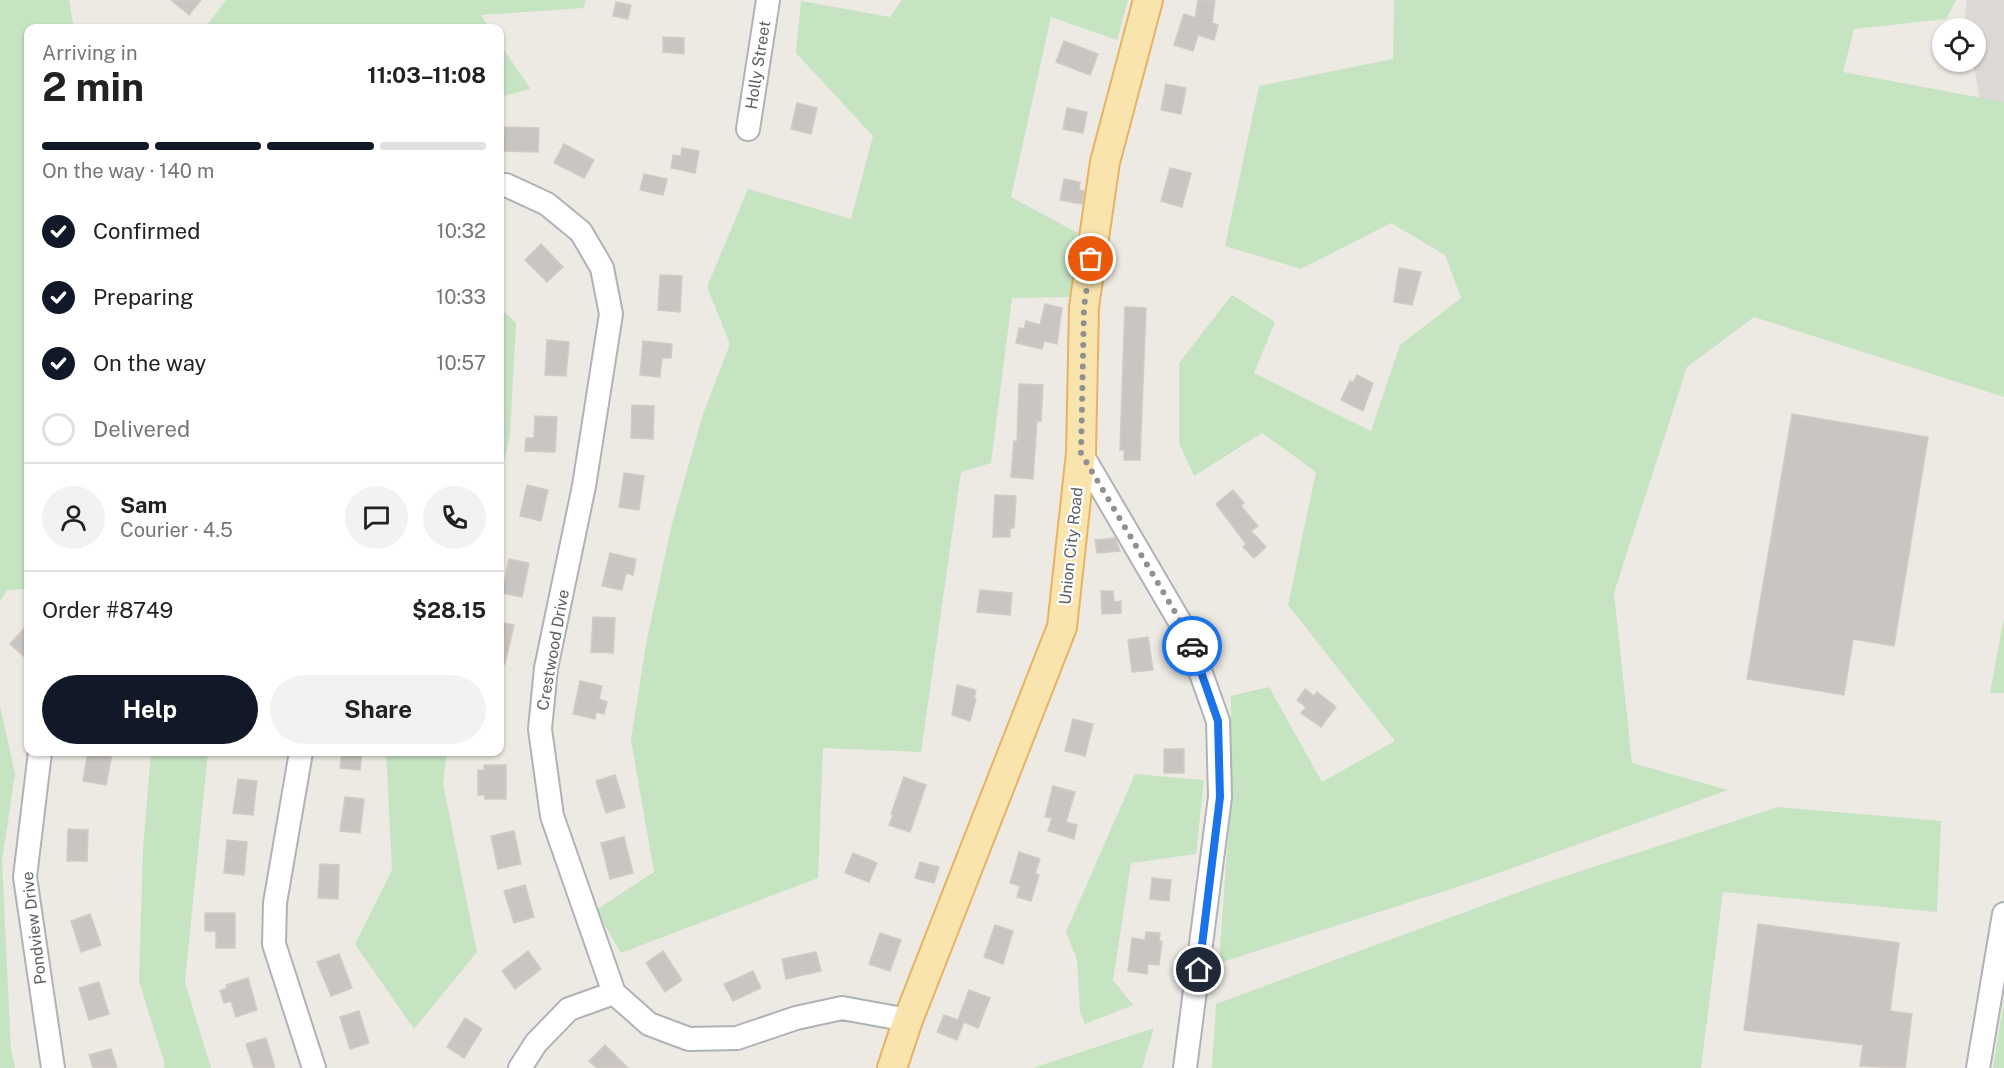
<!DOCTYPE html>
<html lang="en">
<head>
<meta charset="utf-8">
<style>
  body { margin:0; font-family:"Public Sans",sans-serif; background:#f2f2f2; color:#222; height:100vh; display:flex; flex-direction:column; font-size:22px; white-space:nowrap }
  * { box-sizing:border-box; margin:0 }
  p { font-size:20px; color:#767676 }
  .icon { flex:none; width:33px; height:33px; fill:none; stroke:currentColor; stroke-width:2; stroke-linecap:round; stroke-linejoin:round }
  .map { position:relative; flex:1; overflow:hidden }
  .details { position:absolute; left:24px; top:24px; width:480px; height:732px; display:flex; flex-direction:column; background:#fff; border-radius:12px; box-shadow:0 2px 4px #0004 }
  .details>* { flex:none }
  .tools { position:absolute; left:1932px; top:18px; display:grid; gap:12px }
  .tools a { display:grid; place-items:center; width:54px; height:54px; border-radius:50%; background:#fff; box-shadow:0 2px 4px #0004; font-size:30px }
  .pin { position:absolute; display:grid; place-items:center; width:51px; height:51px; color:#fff; margin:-26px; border:3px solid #fff; border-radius:50%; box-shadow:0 2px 6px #0007 }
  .courier { position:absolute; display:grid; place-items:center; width:60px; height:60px; margin:-30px; border:4px solid #1a73e8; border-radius:50%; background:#fff; color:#222; box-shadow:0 2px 8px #0007 }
  .summary em { font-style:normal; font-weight:700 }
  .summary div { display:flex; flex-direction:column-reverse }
  .summary { display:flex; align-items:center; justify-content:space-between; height:102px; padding:0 18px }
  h1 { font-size:39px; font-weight:700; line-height:45px }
  .bar { display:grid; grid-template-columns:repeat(4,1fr); gap:9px 6px; align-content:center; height:72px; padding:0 18px }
  .bar i { height:8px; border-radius:4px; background:#e0e0e0 }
  .bar .on { background:#111827 }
  .bar p { grid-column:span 4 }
  .line { display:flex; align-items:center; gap:15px; padding:0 18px; border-top:2px solid #e0e0e0 }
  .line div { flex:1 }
  .round { display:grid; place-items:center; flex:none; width:63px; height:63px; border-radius:32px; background:#f2f2f2 }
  ol { padding:0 18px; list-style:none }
  li { display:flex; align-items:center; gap:18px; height:66px }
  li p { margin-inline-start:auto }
  li .icon { padding:6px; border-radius:50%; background:#111827; color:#fff; stroke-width:4 }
  li:last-child { color:#767676 }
  li i { width:33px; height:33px; border:3px solid #e0e0e0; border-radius:50% }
  .primary-button { display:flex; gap:12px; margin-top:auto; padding:12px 18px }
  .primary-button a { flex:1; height:69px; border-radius:36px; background:#111827; color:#fff; font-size:24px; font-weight:700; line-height:69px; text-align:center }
  .primary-button a+a { background:#f2f2f2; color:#222 }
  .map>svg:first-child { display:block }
</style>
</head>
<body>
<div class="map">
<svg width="2004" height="1068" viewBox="0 0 2004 1068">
  <rect width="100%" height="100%" fill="#edeae4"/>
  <!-- industrial -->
  <polygon fill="#dcd9d6" points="1967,0 2004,0 2004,114 1982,111 1973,62 1976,28 1967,28 1965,15"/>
  <!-- green -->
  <g fill="#c6e3c2">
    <polygon points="0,0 69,0 74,28 28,28 28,589 7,590 0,602"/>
    <polygon points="226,0 586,0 583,8 481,15 489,28 205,28"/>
    <polygon points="902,0 1128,0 1117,40 1051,17 1011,197 1078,233 1070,297 1012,298 991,463 961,472 921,752 823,748 818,878 621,953 596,910 654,872 631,740 646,644 672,524 703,414 730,344 707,287 748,189 851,219 873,136 796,53 801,1 890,17"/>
    <polygon points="1394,0 1956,0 1946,19 1854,29 1843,72 2004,102 2004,397 1754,317 1687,367 1614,593 1632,763 1728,790 1476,881 1219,963 1231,792 1231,696 1269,687 1322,782 1395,741 1288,605 1316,472 1262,433 1194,476 1179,443 1179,363 1232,295 1275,322 1254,373 1371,431 1400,345 1461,298 1445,255 1391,223 1301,269 1225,246 1259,86 1393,59"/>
    <polygon points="500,44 530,88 530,89 500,97"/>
    <polygon points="500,308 516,323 510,436 500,478"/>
    <polygon points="2004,618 2004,693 1990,693"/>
    <polygon points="0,706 15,774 2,861 11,1050 15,1068 0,1068"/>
    <polygon points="151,752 208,752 185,982 211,1068 163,1068 165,1065 139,981 143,849"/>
    <polygon points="386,752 447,752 443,784 477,952 414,1029 355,944 392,870"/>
    <polygon points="1135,774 1204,780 1196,854 1131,863 1113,980 1133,1005 1085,1024 1080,1012 1077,960 1066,932"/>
    <polygon points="1778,807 1941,821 1937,912 1723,892 1701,1068 1212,1068 1216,1004 1538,885"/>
    <polygon points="2004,1000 2004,1068 1993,1068"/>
    <polygon points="1154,1028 1142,1068 1033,1068"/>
  </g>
  <!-- building -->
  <g fill="#c9c5c2" stroke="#d2cbc3" stroke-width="1.5">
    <polygon points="171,0 201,0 189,15"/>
    <polygon points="1198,0 1215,0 1212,23 1218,25 1214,40 1198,35 1193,51 1174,45 1184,14 1195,18"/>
    <polygon points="616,2 631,5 628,19 613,16"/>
    <polygon points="663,37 684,38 684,54 663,52"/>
    <polygon points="1064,41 1098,54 1090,75 1056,62"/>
    <polygon points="1166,84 1186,88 1181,114 1161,110"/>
    <polygon points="797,103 817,108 811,134 791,129"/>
    <polygon points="1067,108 1087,112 1083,133 1063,129"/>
    <polygon points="504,127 539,128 538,152 503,151"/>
    <polygon points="564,144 594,160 584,178 554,163"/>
    <polygon points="682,148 699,151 695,173 671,168 673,155 681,156"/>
    <polygon points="1170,168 1191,173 1182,207 1161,201"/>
    <polygon points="644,174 667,179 663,195 640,190"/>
    <polygon points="1064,179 1080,182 1079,190 1084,191 1082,204 1060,200"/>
    <polygon points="541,244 563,267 547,282 525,260"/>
    <polygon points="1399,268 1421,272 1412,305 1394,302"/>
    <polygon points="660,275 682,276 680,312 658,310"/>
    <polygon points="1045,304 1062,308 1057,344 1044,341 1042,349 1016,343 1019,328 1024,329 1026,321 1040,325"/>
    <polygon points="1125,307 1146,308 1140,460 1124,460 1124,450 1120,450"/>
    <polygon points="547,340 569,342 566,376 545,375"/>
    <polygon points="643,341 672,344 671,358 662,358 660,377 640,375"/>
    <polygon points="1357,375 1373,383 1363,411 1341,400 1350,381 1353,382"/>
    <polygon points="1019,384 1043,385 1041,421 1037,421 1033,479 1011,477 1014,441 1017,442"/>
    <polygon points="632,405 654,406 653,439 631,438"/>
    <polygon points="1792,414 1928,437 1894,646 1853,639 1844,695 1747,679"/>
    <polygon points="535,416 557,417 555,452 525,451 526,438 534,438"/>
    <polygon points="624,473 644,476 639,510 619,507"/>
    <polygon points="527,485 548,490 541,521 520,516"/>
    <polygon points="1233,490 1244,503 1241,506 1258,526 1251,531 1266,547 1254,558 1243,547 1246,544 1216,504"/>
    <polygon points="995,495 1016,496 1014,528 1010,528 1010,537 993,537"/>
    <polygon points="1115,538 1120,551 1097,553 1095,540"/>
    <polygon points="610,553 636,559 633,575 626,573 622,590 602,586"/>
    <polygon points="509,559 529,563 522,597 502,593"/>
    <polygon points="980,590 1012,593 1010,615 977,612"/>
    <polygon points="1101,591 1113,591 1114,602 1121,601 1121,613 1102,614"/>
    <polygon points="593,617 615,618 613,653 591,652"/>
    <polygon points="500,622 514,625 505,664 500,664"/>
    <polygon points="28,624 28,660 10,644"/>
    <polygon points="1148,637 1153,670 1132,672 1128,640"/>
    <polygon points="580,681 602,686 599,699 607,702 604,714 596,712 595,719 573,714"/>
    <polygon points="957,685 976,690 974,698 976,699 970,721 952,715"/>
    <polygon points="1305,689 1314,696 1317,692 1336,707 1321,727 1301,713 1306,707 1297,700"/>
    <polygon points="1073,719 1093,724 1085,756 1065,751"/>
    <rect x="1164" y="749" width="20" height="24"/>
    <polygon points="88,752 112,754 106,785 83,781"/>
    <polygon points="342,752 362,752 360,770 340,768"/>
    <polygon points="484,765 506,765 506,799 485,799 485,795 478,795 478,770 484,770"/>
    <polygon points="615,775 625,807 606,813 596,781"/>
    <polygon points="904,777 926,785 910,832 889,825 893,815 891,814"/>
    <polygon points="238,779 257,781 253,815 233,813"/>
    <polygon points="1053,786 1075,792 1066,822 1077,825 1074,839 1048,831 1052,818 1045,817"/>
    <polygon points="345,797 364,799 360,833 340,831"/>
    <polygon points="68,829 88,830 87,861 67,861"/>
    <polygon points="514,831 521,864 498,869 491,836"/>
    <polygon points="624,837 633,873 610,879 601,843"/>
    <polygon points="227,840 247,842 244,875 224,873"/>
    <polygon points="1019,852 1040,859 1035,874 1039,875 1031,901 1017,897 1020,886 1010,883"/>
    <polygon points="853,853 877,863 869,882 845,873"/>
    <polygon points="920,862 939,867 934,883 915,878"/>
    <polygon points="320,864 339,865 338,899 318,898"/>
    <polygon points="1152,878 1171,880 1169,901 1150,899"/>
    <polygon points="525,885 534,917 514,923 504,891"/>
    <polygon points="205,913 235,913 235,948 216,948 216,931 205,931"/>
    <polygon points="90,914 101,945 81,952 71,921"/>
    <polygon points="1758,924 1899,943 1890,1011 1912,1014 1905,1068 1860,1066 1863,1045 1744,1030"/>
    <polygon points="995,925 1013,931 1003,964 984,957"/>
    <polygon points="1146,932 1160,933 1159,941 1162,941 1159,965 1148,964 1147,974 1128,971 1132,938 1145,940"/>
    <polygon points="880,933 901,940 890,971 869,964"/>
    <polygon points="528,951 541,969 515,989 502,971"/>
    <polygon points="663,951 682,980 665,992 646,963"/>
    <polygon points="816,952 821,971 786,979 782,959"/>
    <polygon points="339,954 352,988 331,996 317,962"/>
    <polygon points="753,971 761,988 733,1001 724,984"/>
    <polygon points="248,978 257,1010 236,1017 231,1001 224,1003 220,991 227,988 226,985"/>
    <polygon points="99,982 109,1014 89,1020 79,988"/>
    <polygon points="969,990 990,998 978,1028 964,1022 957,1040 937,1032 944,1015 958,1020"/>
    <polygon points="359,1011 369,1043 350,1049 340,1017"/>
    <polygon points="465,1018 482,1029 464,1058 447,1047"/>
    <polygon points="266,1038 275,1068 254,1068 246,1044"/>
    <polygon points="605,1045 628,1068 597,1068 589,1061"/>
    <polygon points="111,1049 117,1068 93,1068 89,1055"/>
  </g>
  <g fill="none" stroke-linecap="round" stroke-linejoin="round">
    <defs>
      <g id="minor">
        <polyline points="748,129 768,0"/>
        <polyline points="500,186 506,185 547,204 581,232 602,268 611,314 584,486 546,668 540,729 552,816 614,993 649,1024 689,1039 737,1038 796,1018 842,1008 908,1020"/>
        <polyline points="1081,453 1187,634 1218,721 1220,797 1185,1068"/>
        <polyline points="40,752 25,877 53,1068"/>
        <polyline points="301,752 275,903 274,944 314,1068"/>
        <polyline points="520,1068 536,1043 569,1009 614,993"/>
        <polyline points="1978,1068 2004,914"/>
      </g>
      <polyline id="major" points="892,1068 908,1020 1062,627 1081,453 1084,307 1105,162 1148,0"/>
    </defs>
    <!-- minor casing -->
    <use href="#minor" stroke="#afb2b6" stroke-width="26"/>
    <!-- major casing -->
    <use href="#major" stroke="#e7b264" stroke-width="32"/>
    <!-- minor -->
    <use href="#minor" stroke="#fff" stroke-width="22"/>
    <!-- major -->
    <use href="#major" stroke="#f9e4ae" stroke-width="28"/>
  </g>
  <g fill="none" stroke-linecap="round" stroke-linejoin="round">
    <!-- done -->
    <polyline stroke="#8f9091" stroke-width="6" stroke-dasharray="0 10.8" points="1091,259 1084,307 1081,453 1188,634 1192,646"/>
    <!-- route -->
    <polyline stroke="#1a73e8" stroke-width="8" points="1192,646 1218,721 1220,797 1199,970"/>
  </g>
  <g text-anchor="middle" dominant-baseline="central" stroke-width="4.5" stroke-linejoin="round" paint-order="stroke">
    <!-- street labels -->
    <g font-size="16" fill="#5c6064" stroke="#fff">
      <text transform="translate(758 65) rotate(-81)">Holly Street</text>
      <text transform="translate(1071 546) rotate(-84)">Union City Road</text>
      <text transform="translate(553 650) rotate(-80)">Crestwood Drive</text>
      <text transform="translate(34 928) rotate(-97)">Pondview Drive</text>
    </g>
  </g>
</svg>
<div class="tools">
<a><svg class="icon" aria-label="locate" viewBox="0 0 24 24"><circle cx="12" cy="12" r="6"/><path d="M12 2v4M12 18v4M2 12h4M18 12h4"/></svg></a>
</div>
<div class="pin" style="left:1091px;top:259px;background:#ea580c"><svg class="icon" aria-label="bag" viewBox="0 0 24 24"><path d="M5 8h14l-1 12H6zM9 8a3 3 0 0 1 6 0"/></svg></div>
<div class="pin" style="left:1199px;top:970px;background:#1f2937"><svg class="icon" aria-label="home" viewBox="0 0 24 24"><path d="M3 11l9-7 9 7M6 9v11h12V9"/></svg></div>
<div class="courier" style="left:1192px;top:646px"><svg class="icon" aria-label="car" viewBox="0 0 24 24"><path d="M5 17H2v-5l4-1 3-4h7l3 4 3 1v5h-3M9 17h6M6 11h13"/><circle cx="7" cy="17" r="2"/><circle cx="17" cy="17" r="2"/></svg></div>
<section class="details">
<div class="summary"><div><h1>2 min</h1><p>Arriving in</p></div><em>11:03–11:08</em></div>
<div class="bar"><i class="on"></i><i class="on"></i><i class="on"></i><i></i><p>On the way · 140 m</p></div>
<ol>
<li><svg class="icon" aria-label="check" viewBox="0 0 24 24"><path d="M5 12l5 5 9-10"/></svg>Confirmed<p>10:32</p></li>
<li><svg class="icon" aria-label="check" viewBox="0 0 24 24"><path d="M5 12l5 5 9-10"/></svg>Preparing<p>10:33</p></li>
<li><svg class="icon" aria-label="check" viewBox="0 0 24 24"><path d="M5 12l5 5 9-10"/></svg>On the way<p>10:57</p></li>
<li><i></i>Delivered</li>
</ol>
<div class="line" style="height:108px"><a class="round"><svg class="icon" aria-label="person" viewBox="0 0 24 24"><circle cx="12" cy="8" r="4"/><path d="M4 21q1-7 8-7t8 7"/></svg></a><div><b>Sam</b><p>Courier · 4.5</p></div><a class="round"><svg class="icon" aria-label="chat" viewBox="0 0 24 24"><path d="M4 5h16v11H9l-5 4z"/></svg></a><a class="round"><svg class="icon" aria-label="phone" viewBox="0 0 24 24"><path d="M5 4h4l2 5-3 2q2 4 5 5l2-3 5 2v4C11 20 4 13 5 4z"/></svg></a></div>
<div class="line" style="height:78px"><div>Order #8749</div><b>$28.15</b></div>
<div class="primary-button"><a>Help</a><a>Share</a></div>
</section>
</div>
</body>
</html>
